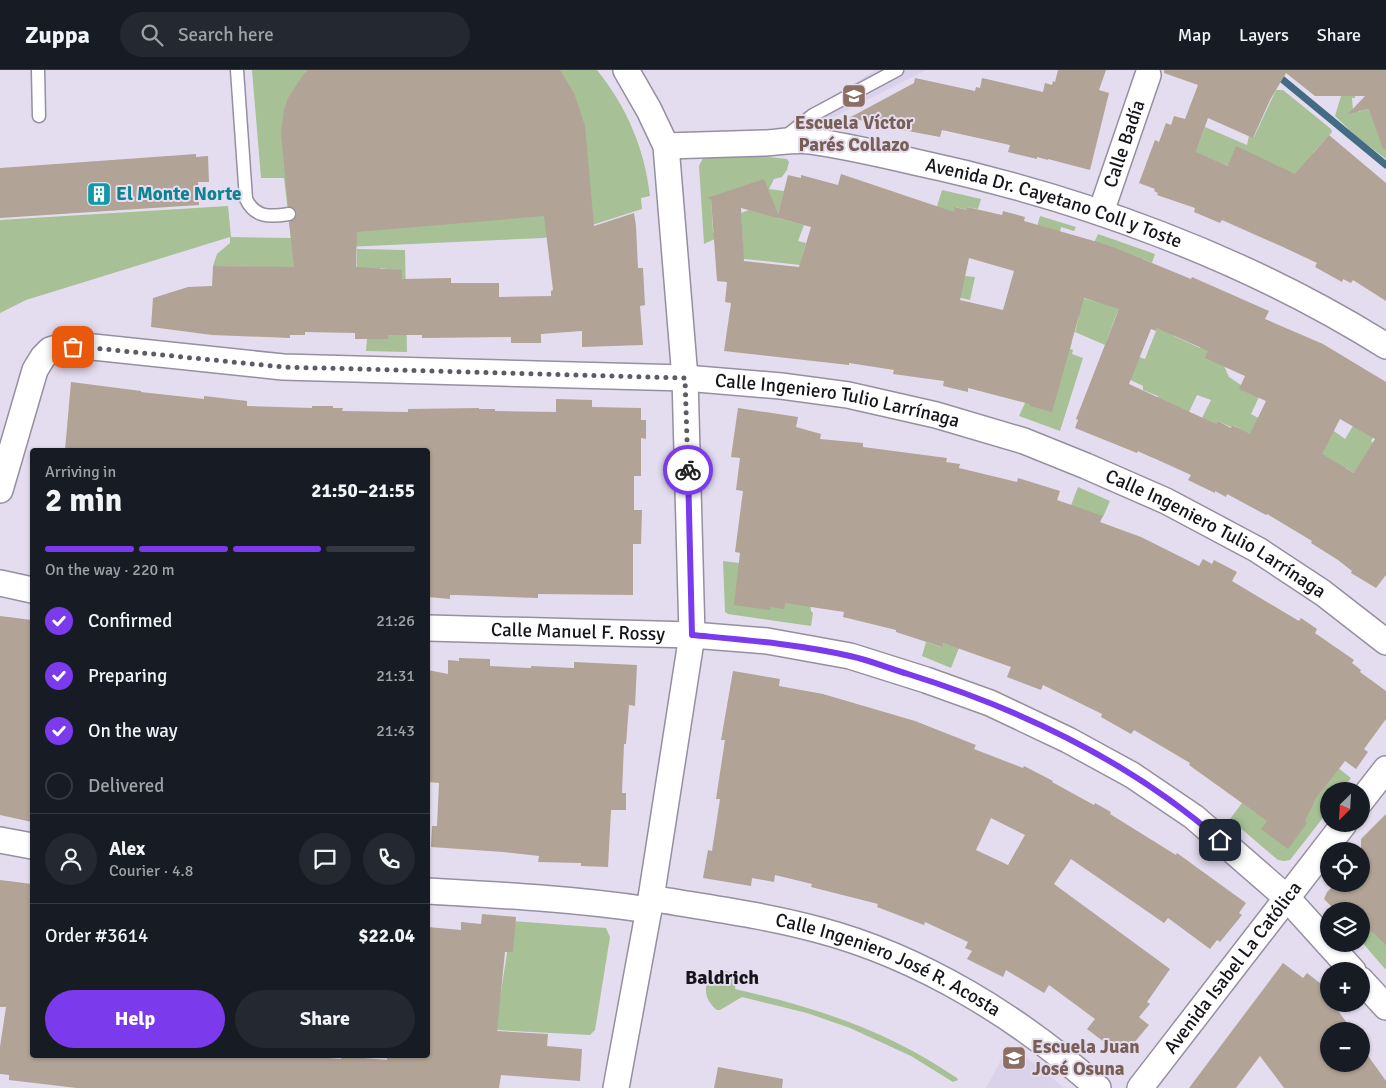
<!DOCTYPE html>
<html lang="en">
<head>
<meta charset="utf-8">
<style>
  body { margin:0; font-family:Signika,sans-serif; background:#242831; color:#f1f3f6; height:100vh; display:flex; flex-direction:column; font-size:19px; white-space:nowrap }
  * { box-sizing:border-box; margin:0 }
  p { font-size:16px; color:#9ea1a6 }
  .icon { flex:none; width:28px; height:28px; fill:none; stroke:currentColor; stroke-width:2; stroke-linecap:round; stroke-linejoin:round }
  .map { position:relative; flex:1; overflow:hidden }
  .side { position:absolute; left:30px; top:378px; width:400px; height:610px; display:flex; flex-direction:column; background:#171b24; border-radius:5px; box-shadow:0 1px 4px #0004 }
  .side>* { flex:none }
  .needle { width:32px; rotate:204deg }
  .fabs { position:absolute; left:1320px; top:712px; display:grid; gap:10px }
  .fabs a { display:grid; place-items:center; width:50px; height:50px; border-radius:50%; background:#171b24; box-shadow:0 1px 4px #0004; font-size:25px }
  .pin { position:absolute; display:grid; place-items:center; width:42px; height:42px; color:#fff; margin:-21px; border-radius:10px; box-shadow:0 2px 8px #0006 }
  .courier { position:absolute; display:grid; place-items:center; width:50px; height:50px; margin:-25px; border:4px solid #7c3aed; border-radius:50%; background:#fff; color:#222; box-shadow:0 1px 6px #0007 }
  .summary em { font-style:normal; font-weight:800 }
  .summary div { display:flex; flex-direction:column-reverse }
  .summary { display:flex; align-items:center; justify-content:space-between; height:85px; padding:0 15px }
  h1 { font-size:32px; font-weight:800; line-height:38px }
  .bar { display:grid; grid-template-columns:repeat(4,1fr); gap:8px 5px; align-content:center; height:60px; padding:0 15px }
  .bar i { height:6px; border-radius:4px; background:#363941 }
  .bar .on { background:#7c3aed }
  .bar p { grid-column:span 4 }
  .line { display:flex; align-items:center; gap:12px; padding:0 15px; border-top:1px solid #363941 }
  .line div { flex:1 }
  .round { display:grid; place-items:center; flex:none; width:52px; height:52px; border-radius:26px; background:#242831 }
  ol { padding:0 15px; list-style:none }
  li { display:flex; align-items:center; gap:15px; height:55px }
  li p { margin-inline-start:auto }
  li .icon { padding:5px; border-radius:50%; background:#7c3aed; color:#fff; stroke-width:4 }
  li:last-child { color:#9ea1a6 }
  li i { width:28px; height:28px; border:2px solid #363941; border-radius:50% }
  .button { display:flex; gap:10px; margin-top:auto; padding:10px 15px }
  .button a { flex:1; height:58px; border-radius:30px; background:#7c3aed; color:#fff; font-size:20px; font-weight:800; line-height:58px; text-align:center }
  .button a+a { background:#242831; color:#f1f3f6 }
  header { display:flex; align-items:center; gap:30px; box-sizing:border-box; height:70px; padding:0 25px; background:#171b24; border-bottom:1px solid #363941 }
  header strong { font-size:24px }
  nav { display:flex; gap:28px; margin-inline-start:auto; font-size:18px }
  .search { width:350px; height:45px; background:#242831; display:flex; align-items:center; gap:12px; box-sizing:border-box; padding:0 18px; border-radius:28px; color:#9ea1a6; font-size:19px }
  .map>svg:first-child { display:block }
</style>
</head>
<body>
<header>
<strong>Zuppa</strong>
<div class="search"><svg class="icon" aria-label="search" viewBox="0 0 24 24"><circle cx="10" cy="10" r="6"/><path d="M15 15l6 6"/></svg>Search here</div>
<nav><a>Map</a><a>Layers</a><a>Share</a></nav>
</header>
<div class="map">
<svg width="1386" height="1018" viewBox="0 0 1386 1018">
  <rect width="100%" height="100%" fill="#e4ddf0"/>
  <!-- built -->
  <g fill="#dad1ea">
    <polygon points="876,0 926,0 816,56 790,52"/>
    <polygon points="1009,975 1044,1001 1064,1018 986,1018"/>
  </g>
  <!-- green -->
  <g fill="#a7c096">
    <path d="M252,0H597C627,37 645,80 650,126L641,128L642,139L561,165L543,168L324,178L310,204L257,197L213,196L217,184L230,173V167L26,230L0,243V150L228,136L231,167L291,168L284,108H261Z"/>
    <polygon points="1276,20 1283,20 1331,59 1332,62 1313,83 1348,111 1233,98 1204,86 1187,106 1205,57 1247,75 1249,65 1254,67"/>
    <polygon points="1341,26 1355,26 1355,28 1352,28 1353,41 1357,40 1358,42 1369,39 1386,51 1386,89 1358,68 1335,46"/>
    <polygon points="750,85 787,89 789,92 787,100 782,107 774,109 769,119 784,121 777,148 804,155 798,171 806,173 800,195 736,188 743,178 741,143 773,131 711,127 713,162 717,168 704,174 699,96 703,88 708,86"/>
    <polygon points="942,120 981,129 978,139 967,137 966,140 956,137 965,206 975,207 970,230 914,217 921,189"/>
    <polygon points="1040,146 1076,157 1074,161 1061,157 1060,162 1067,270 1072,272 1070,279 1073,280 1072,284 1083,288 1060,361 1019,346 1025,333 1003,242 1017,230"/>
    <polygon points="1098,164 1155,184 1152,193 1143,189 1115,248 1105,275 1075,262 1079,246 1063,241 1078,227 1101,233 1113,177 1101,173 1094,173"/>
    <polygon points="357,179 405,180 407,282 366,281 367,269 388,269 388,199 380,198 380,216 356,216"/>
    <polygon points="1158,256 1176,267 1200,278 1208,261 1229,307 1259,327 1251,344 1264,351 1261,379 1240,359 1233,355 1231,357 1218,351 1212,362 1202,348 1211,330 1197,325 1189,342 1176,337 1153,388 1138,381 1158,326 1143,320 1143,316 1120,305 1139,287 1145,289"/>
    <polygon points="1361,343 1386,346 1371,371 1373,373 1359,406 1346,398 1339,408 1304,372 1334,361 1345,369"/>
    <polygon points="1078,417 1110,431 1103,447 1070,438"/>
    <polygon points="723,491 806,501 811,541 813,543 811,556 728,544 725,542"/>
    <polygon points="926,572 941,577 943,573 959,578 951,598 922,586"/>
    <polygon points="1327,689 1351,708 1341,721 1329,721 1329,737 1327,739 1329,740 1290,790 1284,791 1278,790 1230,749 1242,733 1256,743 1314,731 1334,705 1328,700"/>
    <polygon points="1386,832 1386,898 1385,899 1361,871 1361,857"/>
    <polygon points="512,851 606,858 610,867 595,960 590,965 495,960"/>
    <path d="M722,900L737,904L735,919C818,938 886,960 957,1008L958,1010L953,1012L911,986L850,958L807,943L742,927L720,940H717C701,928 702,906 722,900Z"/>
  </g>
  <g fill="none" stroke-linecap="round" stroke-linejoin="round">
    <!-- stream -->
    <polyline stroke="#436b84" stroke-width="7" points="1271,0 1386,95"/>
  </g>
  <!-- building -->
  <g fill="#b1a395" fill-rule="evenodd">
    <path d="M308,0H560L574,23L585,56L594,156L634,143L636,156L638,198H643L645,235L640,236L643,275L582,277V261L541,264V273H511V267L422,268V265H388V269H355V263L305,262V265H290V268L212,265L151,257L153,228L188,217L212,216L213,196L294,197L289,152L294,150L297,143L295,139L288,136L281,63L284,40L288,28L303,5ZM544,146L553,220L551,221V226L499,227V213H451V208L402,209V200L356,197L357,162Z"/>
    <polygon points="1058,0 1106,0 1099,20 1109,23 1090,100 1048,89 1048,90 1037,87 1037,89 1008,82 1010,75 942,60 940,67 876,55 876,53 849,48 914,13 915,8 975,21 976,17 980,18 982,8 1043,22 1045,13 1052,15 1053,11 1055,12"/>
    <polygon points="1164,0 1386,0 1386,79 1383,79 1369,39 1348,44 1365,26 1315,26 1286,3 1270,30 1253,68 1208,48 1196,82 1228,96 1236,76 1295,104 1329,65 1386,113 1386,231 1353,210 1351,213 1343,209 1342,212 1315,197 1317,193 1283,177 1222,150 1220,153 1194,142 1195,138 1157,125 1158,123 1154,121 1155,119 1139,113 1155,70 1159,72 1166,53 1171,55 1174,46 1185,49 1198,15 1164,3"/>
    <polygon points="196,84 196,87 208,86 209,112 198,112 199,135 0,148 0,98"/>
    <path d="M841,104L954,142L955,137L966,140L967,137L1002,145L1003,141L1025,147L1024,151L1108,175L1191,209L1192,207L1269,241L1265,249L1323,274L1386,312V505L1376,518L1351,503L1352,501L1338,490L1311,473L1312,471L1267,444L1266,445L1227,424L1226,427L1215,421V423L1188,410L1191,405L1138,381L1137,383L1075,358L1078,350L1076,349L1119,239L1084,228L1052,342L1030,336V334L968,318V322L943,316L944,311L893,304L894,300L849,293V295L724,281L731,233L725,232L727,212L717,211L711,129L707,128L764,109L778,144L788,105L801,108V105L838,115ZM741,138L811,157L799,197L744,191ZM969,188L1014,201L1003,240L960,230ZM1157,258L1208,281L1205,288L1245,306L1239,319L1266,331L1250,364L1232,355L1231,358L1218,351L1216,354L1129,314L1151,259L1156,261ZM1340,349L1375,369L1354,403L1322,384Z"/>
    <polygon points="71,312 141,321 141,322 204,329 204,326 247,331 247,336 312,338 312,336 333,336 333,338 343,338 342,341 408,342 408,339 479,338 479,339 495,339 495,341 556,342 556,329 592,330 592,337 641,338 641,350 646,350 646,369 641,368 641,406 634,406 634,440 642,440 641,474 633,474 633,525 538,524 538,528 457,525 450,525 450,529 428,527 428,447 430,448 428,380 65,380"/>
    <polygon points="738,338 798,347 796,357 821,364 820,369 863,373 863,377 947,388 946,392 960,394 959,398 1017,412 1018,408 1060,421 1057,430 1103,446 1100,452 1141,467 1199,496 1203,489 1212,494 1214,490 1237,502 1232,511 1299,551 1301,548 1317,559 1315,563 1354,590 1352,593 1361,600 1360,602 1386,621 1386,649 1364,679 1368,682 1356,699 1345,691 1315,730 1305,751 1307,753 1288,779 1261,759 1267,751 1189,695 1190,693 1134,660 1131,664 1101,647 1102,644 1043,615 1041,620 1007,607 1011,597 943,573 942,577 896,562 896,560 843,547 844,542 785,533 784,539 770,537 770,540 734,535 740,483 735,482 743,421 736,420 740,388 731,387"/>
    <polygon points="0,546 32,550 32,752 0,745"/>
    <polygon points="459,588 490,589 490,596 531,598 531,596 574,598 574,592 637,595 635,636 629,635 626,674 624,674 622,723 626,723 626,740 611,740 608,797 581,796 581,793 538,792 539,786 503,782 431,777 432,756 437,756 439,713 428,712 428,600 448,604 448,590 459,591"/>
    <path d="M733,601L780,609L779,616L823,624L915,651L976,675L974,679L1023,698L1024,696L1053,711L1052,712L1094,735L1095,733L1111,742L1110,744L1176,785L1177,783L1246,833L1239,843L1242,845L1220,872L1217,870L1210,879L1168,848L1164,853L1071,789L1054,814L1170,899L1147,932L1150,934L1139,947L1149,955L1128,980L1117,972L1112,978L1087,959L1095,949L1049,915L1044,923L1006,900L1003,907L967,889L972,881L965,878L968,872L925,852L924,855L877,837L878,834L811,817L812,814L775,805L774,812L752,808L751,816L703,808L708,780L712,781L720,729H716L725,670H721ZM991,748L1025,765L1008,795L976,780Z"/>
    <polygon points="1386,744 1386,875 1361,851 1361,841 1336,841 1324,829 1327,822 1336,814 1361,814 1361,769"/>
    <polygon points="0,810 32,814 32,985 286,985 341,989 341,986 387,990 387,985 428,985 428,857 461,860 461,852 481,854 482,844 516,847 513,882 505,882 497,961 548,964 547,976 582,979 580,1011 501,1005 499,1018 77,1018 9,1010 9,1005 0,1004 0,977 6,937 0,937"/>
    <polygon points="1283,893 1303,908 1307,903 1329,920 1329,934 1333,934 1353,961 1329,961 1329,994 1361,994 1361,976 1386,1011 1386,1018 1284,1018 1260,986 1236,1018 1189,1018"/>
    <polygon points="718,997 783,1009 782,1018 714,1018"/>
  </g>
  <g fill="none" stroke-linecap="round" stroke-linejoin="round">
    <defs>
      <g id="lane">
        <polyline points="38,0 39,46"/>
        <path d="M237,0L246,129C255,148 270,147 289,144"/>
        <polyline points="785,67 813,45 897,0"/>
      </g>
      <g id="street">
        <path id="s1" d="M666,76C699,75 732,74 765,73C780,72 796,69 811,71C846,76 881,84 915,92C1079,127 1244,187 1386,276"/>
        <path id="s2" d="M1101,142L1148,5"/>
        <path id="s3" d="M0,420L35,300L43,287L50,280L60,277H93L283,297L685,308L781,316L848,325L936,345L1024,371L1086,396L1166,431L1258,480L1323,523L1386,572"/>
        <polyline points="0,513 32,520"/>
        <path id="s4" d="M428,558L692,565L767,571L850,586L926,610L990,633L1068,670L1132,705L1194,747L1287,828L1353,901"/>
        <polyline points="1361,731 1386,699"/>
        <polyline points="0,770 32,776"/>
        <path d="M428,821C501,825 576,829 649,840"/>
        <path id="s5" d="M651,828C707,838 765,845 819,860C921,887 1020,948 1098,1018"/>
        <polyline points="1361,910 1386,937"/>
        <polyline points="616,1018 651,828 692,565 685,308 666,76 649,40 626,0"/>
        <path id="s6" d="M1140,1018L1344,754"/>
      </g>
    </defs>
    <!-- lane casing -->
    <use href="#lane" stroke="#958fa0" stroke-width="15"/>
    <!-- street casing -->
    <use href="#street" stroke="#958fa0" stroke-width="28"/>
    <!-- lane -->
    <use href="#lane" stroke="#fff" stroke-width="12"/>
    <!-- street -->
    <use href="#street" stroke="#fff" stroke-width="25"/>
  </g>
  <g fill="none" stroke-linecap="round" stroke-linejoin="round">
    <!-- done -->
    <polyline stroke="#5f5b66" stroke-width="5" stroke-dasharray="0 9" points="73,277 93,278 283,297 685,308 688,400"/>
    <!-- route -->
    <path stroke="#7c3aed" stroke-width="6" d="M688,400L692,565C745,570 798,574 850,586C869,590 888,598 908,604C1020,639 1131,692 1220,770"/>
  </g>
  <!-- icons -->
  <defs>
    <symbol id="school-square" viewBox="-11 -11 22 22"><rect x="-9" y="-9" width="18" height="18" rx="4" fill="#8d6e63" stroke="#e4ddf0"/><path d="M0-5L7-2L0 1L-7-2ZM-4 1L0 2.5L4 1V4Q0 6-4 4Z" fill="#fff"/></symbol>
    <symbol id="building-square" viewBox="-11 -11 22 22"><rect x="-9" y="-9" width="18" height="18" rx="4" fill="#0f9aa8" stroke="#e4ddf0"/><path d="M-4-6H4V6H1V3H-1V6H-4ZM-2.5-4.3h1.7v1.8h-1.7ZM.8-4.3h1.7v1.8H.8ZM-2.5-1h1.7V.8h-1.7ZM.8-1h1.7V.8H.8Z" fill="#fff"/></symbol>
  </defs>
  <g fill-rule="evenodd">
    <use href="#school-square" x="840" y="12" width="28" height="28"/>
    <use href="#building-square" x="85" y="110" width="28" height="28"/>
    <use href="#school-square" x="1000" y="974" width="28" height="28"/>
  </g>
  <g text-anchor="middle" dominant-baseline="central" stroke-width="4" stroke-linejoin="round" paint-order="stroke">
    <!-- education labels -->
    <g font-size="19" font-weight="bold" fill="#785e54" stroke="#e4ddf0">
      <text x="854" y="53">Escuela Víctor<tspan x="854" dy="22">Parés Collazo</tspan></text>
      <text x="1032" y="977" text-anchor="start">Escuela Juan<tspan x="1032" dy="22">José Osuna</tspan></text>
    </g>
    <!-- street labels -->
    <g font-size="19" fill="#17151b" stroke="#e4ddf0">
      <text stroke="none"><textPath href="#s2" startOffset="72">Calle Badía</textPath></text>
      <text stroke="none"><textPath href="#s1" startOffset="396">Avenida Dr. Cayetano Coll y Toste</textPath></text>
      <text stroke="none"><textPath href="#s3" startOffset="941">Calle Ingeniero Tulio Larrínaga</textPath></text>
      <text stroke="none"><textPath href="#s3" startOffset="1346">Calle Ingeniero Tulio Larrínaga</textPath></text>
      <text stroke="none"><textPath href="#s4" startOffset="150">Calle Manuel F. Rossy</textPath></text>
      <text stroke="none"><textPath href="#s5" startOffset="248">Calle Ingeniero José R. Acosta</textPath></text>
      <text stroke="none"><textPath href="#s6" startOffset="152">Avenida Isabel La Católica</textPath></text>
    </g>
    <!-- culture labels -->
    <g font-size="19" font-weight="bold" fill="#0d838f" stroke="#e4ddf0" text-anchor="start">
      <text x="116" y="124">El Monte Norte</text>
    </g>
    <!-- neighbourhood labels -->
    <g font-size="20" font-weight="bold" fill="#17151b" stroke="#e4ddf0">
      <text x="722" y="907">Baldrich</text>
    </g>
  </g>
</svg>
<div class="fabs">
<a><svg class="needle" viewBox="-14 -14 28 28"><path d="M0-13l5 13h-10z" fill="#e53935"/><path d="M0 13l5-13h-10z" fill="#9ea1a6"/></svg></a>
<a><svg class="icon" aria-label="locate" viewBox="0 0 24 24"><circle cx="12" cy="12" r="6"/><path d="M12 2v4M12 18v4M2 12h4M18 12h4"/></svg></a>
<a><svg class="icon" aria-label="layers" viewBox="0 0 24 24"><path d="M12 4l9 5-9 5-9-5zM3 14l9 5 9-5"/></svg></a>
<a>+</a>
<a>−</a>
</div>
<div class="pin" style="left:73px;top:277px;background:#ea580c"><svg class="icon" aria-label="bag" viewBox="0 0 24 24"><path d="M5 8h14l-1 12H6zM9 8a3 3 0 0 1 6 0"/></svg></div>
<div class="pin" style="left:1220px;top:770px;background:#1f2937"><svg class="icon" aria-label="home" viewBox="0 0 24 24"><path d="M3 11l9-7 9 7M6 9v11h12V9"/></svg></div>
<div class="courier" style="left:688px;top:400px"><svg class="icon" aria-label="bike" viewBox="0 0 24 24"><circle cx="6" cy="16" r="4"/><circle cx="18" cy="16" r="4"/><path d="M6 16l4-8h5l3 8M10 8l3 8H6M13 5h3"/></svg></div>
<section class="side">
<div class="summary"><div><h1>2 min</h1><p>Arriving in</p></div><em>21:50–21:55</em></div>
<div class="bar"><i class="on"></i><i class="on"></i><i class="on"></i><i></i><p>On the way · 220 m</p></div>
<ol>
<li><svg class="icon" aria-label="check" viewBox="0 0 24 24"><path d="M5 12l5 5 9-10"/></svg>Confirmed<p>21:26</p></li>
<li><svg class="icon" aria-label="check" viewBox="0 0 24 24"><path d="M5 12l5 5 9-10"/></svg>Preparing<p>21:31</p></li>
<li><svg class="icon" aria-label="check" viewBox="0 0 24 24"><path d="M5 12l5 5 9-10"/></svg>On the way<p>21:43</p></li>
<li><i></i>Delivered</li>
</ol>
<div class="line" style="height:90px"><a class="round"><svg class="icon" aria-label="person" viewBox="0 0 24 24"><circle cx="12" cy="8" r="4"/><path d="M4 21q1-7 8-7t8 7"/></svg></a><div><b>Alex</b><p>Courier · 4.8</p></div><a class="round"><svg class="icon" aria-label="chat" viewBox="0 0 24 24"><path d="M4 5h16v11H9l-5 4z"/></svg></a><a class="round"><svg class="icon" aria-label="phone" viewBox="0 0 24 24"><path d="M5 4h4l2 5-3 2q2 4 5 5l2-3 5 2v4C11 20 4 13 5 4z"/></svg></a></div>
<div class="line" style="height:65px"><div>Order #3614</div><b>$22.04</b></div>
<div class="button"><a>Help</a><a>Share</a></div>
</section>
</div>
</body>
</html>
